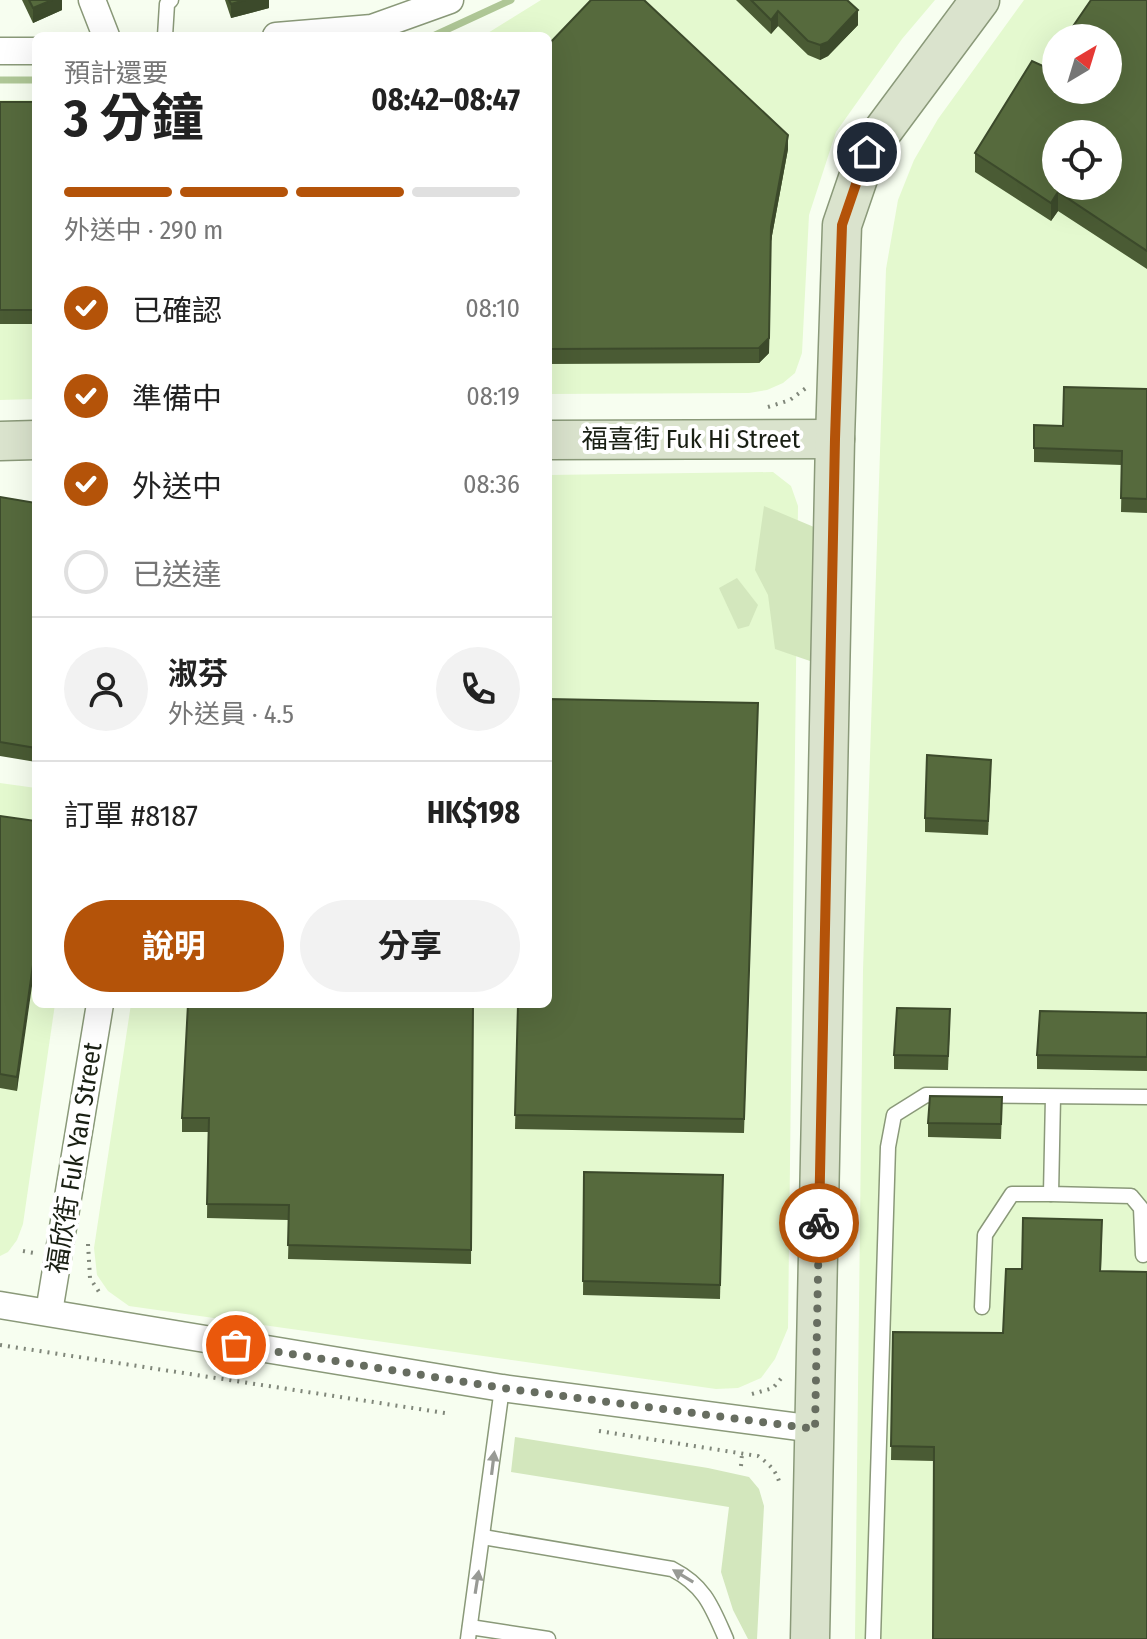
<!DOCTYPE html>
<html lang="zh-TW">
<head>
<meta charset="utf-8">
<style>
  body { margin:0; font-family:"Fira Sans Condensed","Noto Sans TC",sans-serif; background:#f2f2f2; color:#222; height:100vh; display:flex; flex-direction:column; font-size:30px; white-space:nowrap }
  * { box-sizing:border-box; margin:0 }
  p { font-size:26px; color:#767676 }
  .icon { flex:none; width:44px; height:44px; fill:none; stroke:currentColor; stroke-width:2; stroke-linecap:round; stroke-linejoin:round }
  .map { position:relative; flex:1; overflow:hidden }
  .sheet { position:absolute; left:32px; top:32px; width:520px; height:976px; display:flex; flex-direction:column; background:#fff; border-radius:12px; box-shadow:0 8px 32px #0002 }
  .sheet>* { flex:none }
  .needle { width:52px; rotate:38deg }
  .tools { position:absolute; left:1042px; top:24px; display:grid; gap:16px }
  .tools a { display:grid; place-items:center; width:80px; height:80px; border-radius:50%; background:#fff; box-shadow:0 8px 32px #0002; font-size:40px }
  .pin { position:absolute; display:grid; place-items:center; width:68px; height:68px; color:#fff; margin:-34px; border:4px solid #fff; border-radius:50%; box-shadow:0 2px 8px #0007 }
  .courier { position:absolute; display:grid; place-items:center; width:80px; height:80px; margin:-40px; border:6px solid #b45309; border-radius:50%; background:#fff; color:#222; box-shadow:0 2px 10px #0007 }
  .headline em { font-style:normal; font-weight:700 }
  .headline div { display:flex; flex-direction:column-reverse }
  .headline { display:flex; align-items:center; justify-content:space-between; height:136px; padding:0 32px }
  h1 { font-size:52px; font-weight:700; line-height:60px }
  .bar { display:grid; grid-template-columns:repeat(4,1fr); gap:12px 8px; align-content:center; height:96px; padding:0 32px }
  .bar i { height:10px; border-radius:6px; background:#e0e0e0 }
  .bar .selected { background:#b45309 }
  .bar p { grid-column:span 4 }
  .line { display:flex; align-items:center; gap:20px; padding:0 32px; border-top:2px solid #e0e0e0 }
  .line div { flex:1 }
  .round { display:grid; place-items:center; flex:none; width:84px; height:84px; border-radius:42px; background:#f2f2f2 }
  ol { padding:0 32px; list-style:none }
  li { display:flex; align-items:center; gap:24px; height:88px }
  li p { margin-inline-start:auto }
  li .icon { padding:8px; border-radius:50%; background:#b45309; color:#fff; stroke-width:4 }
  li:last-child { color:#767676 }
  li i { width:44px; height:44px; border:4px solid #e0e0e0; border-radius:50% }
  .primary-button { display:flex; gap:16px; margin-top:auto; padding:16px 32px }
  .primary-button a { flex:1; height:92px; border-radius:48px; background:#b45309; color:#fff; font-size:32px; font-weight:700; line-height:92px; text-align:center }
  .primary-button a+a { background:#f2f2f2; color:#222 }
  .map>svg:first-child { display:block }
</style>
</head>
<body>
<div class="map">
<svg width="1147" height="1639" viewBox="0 0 1147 1639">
  <rect width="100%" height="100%" fill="#f7fef0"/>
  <!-- built -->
  <g fill="#e4f9cf" fill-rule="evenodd">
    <polygon points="541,0 935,0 902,39 836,132 809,215 802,353 795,373 783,383 767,390 749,393 548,394 548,36 483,36"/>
    <path d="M1024,0H1147V1639H855L863,970L886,269L898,200L914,160L938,119ZM1056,38H1108V90H1056ZM1056,134H1108V186H1056Z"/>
    <polygon points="0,100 36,100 36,399 0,400"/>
    <polygon points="773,472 791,486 798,506 788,1328 775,1359 761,1378 738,1388 716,1389 129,1306 108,1291 97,1275 94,1248 131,1004 548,1004 548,475"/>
    <polygon points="0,783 36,788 36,1004 55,1004 23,1224 17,1240 8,1252 0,1256"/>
  </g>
  <!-- green -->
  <g fill="#d3e7bd">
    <polygon points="764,506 852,543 845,613 810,661 775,649 768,595 755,570"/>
    <polygon points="737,578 758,605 749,626 738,629 719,588"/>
    <polygon points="515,1437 708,1468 749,1477 759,1489 764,1506 757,1639 748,1639 733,1610 721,1572 729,1507 511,1472"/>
  </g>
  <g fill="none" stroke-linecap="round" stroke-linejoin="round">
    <!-- stream -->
    <g stroke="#afc796" stroke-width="7">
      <polyline points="433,36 511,0"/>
      <polyline points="0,80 36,80"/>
    </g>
    <defs>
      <g id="lane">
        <polyline points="165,36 167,4 171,0"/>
        <polyline points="1053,1097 1051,1194 1131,1196 1141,1208 1143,1255"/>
        <polyline points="982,1307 985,1235 1012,1194 1051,1194"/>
        <path d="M483,1537L672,1569C705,1586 712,1607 726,1639"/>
        <polyline points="470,1627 548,1639"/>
        <polyline points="468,1639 502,1388"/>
        <polyline points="873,1639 888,1147 894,1115 926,1095 1147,1097"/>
      </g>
      <g id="street">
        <polyline points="92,0 106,36"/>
        <polyline points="276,36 372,28 450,0"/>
        <polyline points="0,51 36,51"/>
        <polyline points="0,1305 502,1388 815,1429"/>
        <polyline points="49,1312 100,1004"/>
      </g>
      <g id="secondary">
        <polyline points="548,440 835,439"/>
        <polyline points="0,441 36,440"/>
        <polyline points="810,1639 835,439 842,225 867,152 980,0"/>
      </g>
    </defs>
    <!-- lane casing -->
    <use href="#lane" stroke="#8a9979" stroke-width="17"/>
    <!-- street casing -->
    <use href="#street" stroke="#8a9979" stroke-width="29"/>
    <!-- secondary casing -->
    <use href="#secondary" stroke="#8a9979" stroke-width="41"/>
    <!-- path -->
    <g stroke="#80877a" stroke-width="4" stroke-dasharray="2 6" stroke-linecap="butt">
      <polyline points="768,407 790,400 806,388"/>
      <polyline points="88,1244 90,1278 101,1295"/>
      <polyline points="23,1251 34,1253"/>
      <polyline points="0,1345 445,1413"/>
      <polyline points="752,1394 773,1388 784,1375"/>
      <path d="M599,1431L758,1456C769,1464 777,1471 780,1485"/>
      <polyline points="741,1466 742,1453"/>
    </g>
    <!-- lane -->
    <use href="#lane" stroke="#fff" stroke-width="14"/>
    <!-- street -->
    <use href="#street" stroke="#fff" stroke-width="26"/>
    <!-- secondary -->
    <use href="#secondary" stroke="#dae3cd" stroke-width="38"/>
  </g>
  <!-- wall -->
  <g fill="#4a5b34">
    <polygon points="22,0 62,0 62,10 33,23"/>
    <polygon points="225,0 269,0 269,8 231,18"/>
    <polygon points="736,0 847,0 858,25 828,56 820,60 808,55 778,26 771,34"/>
    <polygon points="1147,0 1147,269 1058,211 1051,221 975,172 975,153 1045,67"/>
    <polygon points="548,45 788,149 771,241 769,353 759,363 548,364"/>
    <rect x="0" y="102" width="36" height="222"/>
    <polygon points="1147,389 1147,513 1121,512 1122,465 1034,462 1034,425 1063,426"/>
    <polygon points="0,497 36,503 36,762 0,756"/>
    <polygon points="758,703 744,1133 515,1129 518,1004"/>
    <polygon points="991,774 988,835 925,832 925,818"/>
    <polygon points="0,816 36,821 17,1091 0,1088"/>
    <polygon points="473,1005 471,1264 288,1259 289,1220 207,1218 208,1132 182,1132 182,1118"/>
    <polygon points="1147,1013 1147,1071 1037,1069 1037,1055"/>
    <polygon points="950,1023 948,1070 894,1069 894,1055"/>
    <polygon points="1002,1112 1001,1139 928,1137 928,1123"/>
    <polygon points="584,1172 723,1175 720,1299 583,1295"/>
    <polygon points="1102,1234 1101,1271 934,1461 891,1460 893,1332 1003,1333 1022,1269"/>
  </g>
  <!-- shaded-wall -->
  <g fill="#3c4a2b">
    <polygon points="52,0 62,0 62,10 33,23 33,8"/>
    <polygon points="245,0 269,0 269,8 231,18 231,4"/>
    <polygon points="858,10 858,25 828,56 820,60 820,45"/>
    <polygon points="778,11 778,26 771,34 771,20"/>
    <polygon points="788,135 788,149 771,241 769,353 759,363 759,348 771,227"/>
    <polygon points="1058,192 1058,211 1051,221 1051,203"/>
    <polygon points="36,944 36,958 17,1091 17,1077"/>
  </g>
  <!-- building -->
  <g fill="#566a3d" stroke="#3c4a2b" stroke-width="2" fill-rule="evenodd">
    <polygon points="29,0 52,0 33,8"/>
    <polygon points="229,0 245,0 231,4"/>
    <polygon points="591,0 644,0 788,135 771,227 769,338 759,348 548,349 548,45"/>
    <polygon points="751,0 847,0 858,10 828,42 820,45 808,41 778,11 771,20"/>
    <path d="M1091,0H1147V251L1058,192L1051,203L975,153L1032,61L1045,67L1056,52V90H1108V38H1065ZM1056,134H1108V186H1056Z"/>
    <rect x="0" y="102" width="36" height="208"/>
    <polygon points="1064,387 1147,389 1147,499 1121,498 1122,451 1034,448 1034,425 1063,426"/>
    <polygon points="0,497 36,503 36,748 0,742"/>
    <polygon points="548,699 758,703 744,1119 515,1115 518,1004 548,1004"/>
    <polygon points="927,755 991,760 988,821 925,818"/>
    <polygon points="0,816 36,821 36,944 17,1077 0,1074"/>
    <polygon points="188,1004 473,1005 471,1250 288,1245 289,1205 207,1204 209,1118 182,1118"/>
    <polygon points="897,1008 950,1009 948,1056 894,1055"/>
    <polygon points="1040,1011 1147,1013 1147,1057 1037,1055"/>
    <polygon points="930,1096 1002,1097 1001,1124 928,1123"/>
    <polygon points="584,1172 723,1175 720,1285 583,1281"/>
    <polygon points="1023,1218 1102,1220 1100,1271 1147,1272 1147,1639 933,1639 934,1447 891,1446 893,1332 1003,1333 1006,1269 1022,1269"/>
  </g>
  <!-- one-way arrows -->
  <defs><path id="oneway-solid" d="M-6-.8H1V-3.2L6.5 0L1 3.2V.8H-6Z" transform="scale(2)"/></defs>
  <g fill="#989a95">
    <use href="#oneway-solid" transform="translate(493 1463) rotate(-83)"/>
    <use href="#oneway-solid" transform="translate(683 1576) rotate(-149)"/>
    <use href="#oneway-solid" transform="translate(477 1582) rotate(-81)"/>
  </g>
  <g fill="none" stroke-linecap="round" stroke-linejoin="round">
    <!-- done -->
    <polyline stroke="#676d60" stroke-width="8" stroke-dasharray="0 14.4" points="236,1345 502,1388 815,1429 819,1223"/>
    <!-- route -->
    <polyline stroke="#b45309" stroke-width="10" points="819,1223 835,439 842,225 867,152"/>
  </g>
  <g text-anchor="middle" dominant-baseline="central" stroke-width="8" stroke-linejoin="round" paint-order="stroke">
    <!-- street labels -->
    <g font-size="26" fill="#191f13" stroke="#fff">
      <text x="691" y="439">福喜街 Fuk Hi Street</text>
      <text transform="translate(75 1158) rotate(-81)">福欣街 Fuk Yan Street</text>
    </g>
  </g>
</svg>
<div class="tools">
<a><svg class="needle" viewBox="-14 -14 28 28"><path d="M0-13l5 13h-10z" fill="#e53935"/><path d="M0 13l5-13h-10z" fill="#767676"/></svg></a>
<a><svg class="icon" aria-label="locate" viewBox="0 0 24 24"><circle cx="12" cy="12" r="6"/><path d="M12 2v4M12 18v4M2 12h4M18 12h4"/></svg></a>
</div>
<div class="pin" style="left:236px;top:1345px;background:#ea580c"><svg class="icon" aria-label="bag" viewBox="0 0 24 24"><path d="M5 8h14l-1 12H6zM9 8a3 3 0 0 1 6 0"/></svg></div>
<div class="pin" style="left:867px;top:152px;background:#1f2937"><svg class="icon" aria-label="home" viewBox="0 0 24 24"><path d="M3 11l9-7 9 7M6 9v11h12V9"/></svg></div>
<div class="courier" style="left:819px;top:1223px"><svg class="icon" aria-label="bike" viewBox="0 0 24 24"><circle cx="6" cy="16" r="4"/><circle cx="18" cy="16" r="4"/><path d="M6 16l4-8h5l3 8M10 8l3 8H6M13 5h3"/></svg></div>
<section class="sheet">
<div class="headline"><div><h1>3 分鐘</h1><p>預計還要</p></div><em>08:42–08:47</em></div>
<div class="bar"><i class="selected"></i><i class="selected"></i><i class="selected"></i><i></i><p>外送中 · 290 m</p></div>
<ol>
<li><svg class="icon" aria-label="check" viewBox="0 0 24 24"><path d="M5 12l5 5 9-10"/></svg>已確認<p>08:10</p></li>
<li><svg class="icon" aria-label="check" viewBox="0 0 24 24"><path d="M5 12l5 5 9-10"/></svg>準備中<p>08:19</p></li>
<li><svg class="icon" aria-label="check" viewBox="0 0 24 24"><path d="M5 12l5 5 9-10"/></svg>外送中<p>08:36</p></li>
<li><i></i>已送達</li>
</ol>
<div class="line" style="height:144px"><a class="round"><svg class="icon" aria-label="person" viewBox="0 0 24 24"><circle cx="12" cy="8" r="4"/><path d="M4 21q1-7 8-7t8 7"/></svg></a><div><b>淑芬</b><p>外送員 · 4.5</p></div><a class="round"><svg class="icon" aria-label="phone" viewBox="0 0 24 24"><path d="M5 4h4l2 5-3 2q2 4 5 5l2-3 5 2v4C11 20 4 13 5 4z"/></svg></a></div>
<div class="line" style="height:104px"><div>訂單 #8187</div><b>HK$198</b></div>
<div class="primary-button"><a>說明</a><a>分享</a></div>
</section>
</div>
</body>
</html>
